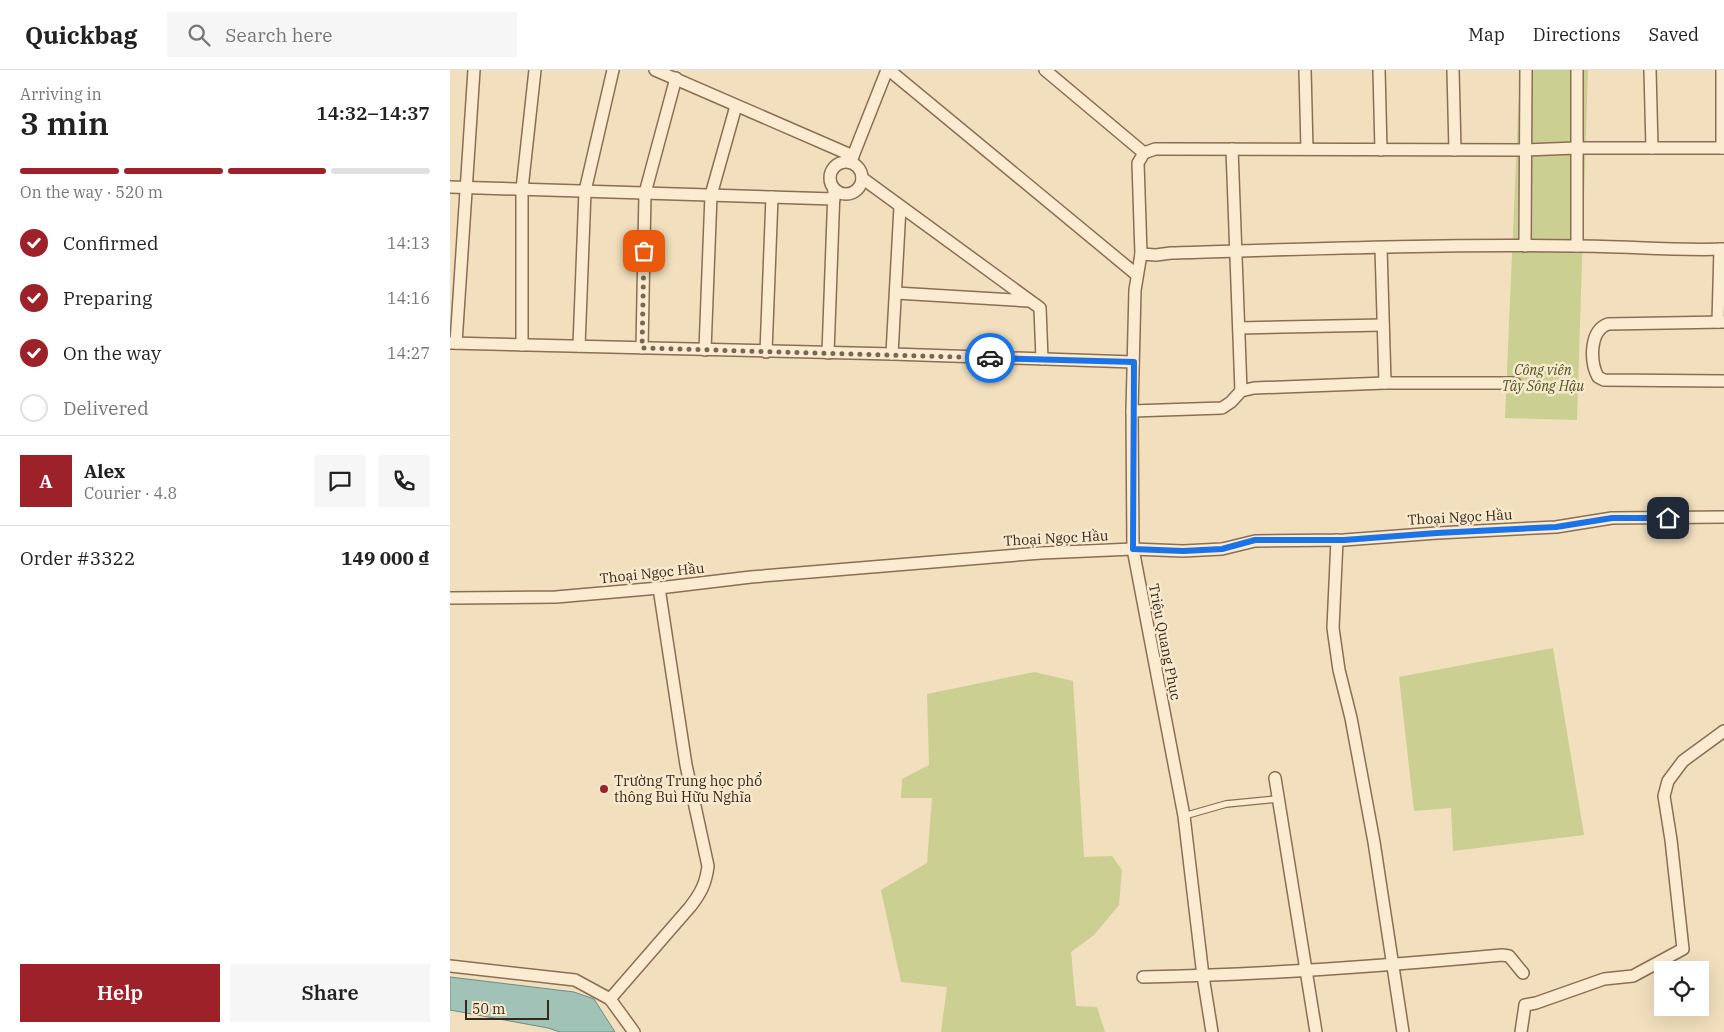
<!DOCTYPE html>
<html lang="en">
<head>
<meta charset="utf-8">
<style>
  body { margin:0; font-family:"IBM Plex Serif",serif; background:#f6f6f6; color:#222; height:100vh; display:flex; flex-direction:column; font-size:19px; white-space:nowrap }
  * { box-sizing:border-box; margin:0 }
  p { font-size:16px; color:#767676 }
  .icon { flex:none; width:28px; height:28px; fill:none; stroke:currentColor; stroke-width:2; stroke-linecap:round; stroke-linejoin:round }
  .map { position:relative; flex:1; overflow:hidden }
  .details { display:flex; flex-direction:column; background:#fff; width:450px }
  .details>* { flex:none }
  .tools { position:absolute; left:1204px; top:891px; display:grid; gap:10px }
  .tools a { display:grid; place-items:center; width:55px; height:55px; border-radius:0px; background:#fff; box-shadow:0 5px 20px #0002; font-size:25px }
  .scale { position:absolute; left:15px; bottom:12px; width:84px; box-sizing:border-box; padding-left:5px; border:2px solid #38271b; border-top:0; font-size:14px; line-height:18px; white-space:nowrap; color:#38271b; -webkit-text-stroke:4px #f7e9cd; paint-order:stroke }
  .pin { position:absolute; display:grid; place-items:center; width:42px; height:42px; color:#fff; margin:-21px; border-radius:10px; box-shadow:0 2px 8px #0006 }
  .courier { position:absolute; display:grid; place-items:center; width:50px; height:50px; margin:-25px; border:4px solid #1a73e8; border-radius:50%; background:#fff; color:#222; box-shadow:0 1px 6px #0007 }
  .overview em { font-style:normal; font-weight:600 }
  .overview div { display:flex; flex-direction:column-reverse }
  .overview { display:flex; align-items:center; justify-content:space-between; height:85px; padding:0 20px }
  h1 { font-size:32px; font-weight:600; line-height:38px }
  .bar { display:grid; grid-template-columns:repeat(4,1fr); gap:8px 5px; align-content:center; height:60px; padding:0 20px }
  .bar i { height:6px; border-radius:4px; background:#e0e0e0 }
  .bar .current { background:#9c2129 }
  .bar p { grid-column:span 4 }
  .line { display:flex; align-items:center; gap:12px; padding:0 20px; border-top:1px solid #e0e0e0 }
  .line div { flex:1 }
  .round { display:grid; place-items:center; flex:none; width:52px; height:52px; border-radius:0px; background:#f6f6f6 }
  ol { padding:0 20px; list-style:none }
  li { display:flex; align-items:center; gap:15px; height:55px }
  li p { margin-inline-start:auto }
  li .icon { padding:5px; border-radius:50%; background:#9c2129; color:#fff; stroke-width:4 }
  li:last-child { color:#767676 }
  li i { width:28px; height:28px; border:2px solid #e0e0e0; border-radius:50% }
  .cta { display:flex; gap:10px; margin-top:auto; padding:10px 20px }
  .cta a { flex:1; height:58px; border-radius:0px; background:#9c2129; color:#fff; font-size:20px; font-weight:600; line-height:58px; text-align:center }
  .cta a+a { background:#f6f6f6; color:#222 }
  header { display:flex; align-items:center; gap:30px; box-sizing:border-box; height:70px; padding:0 25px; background:#fff; border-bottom:1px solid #e0e0e0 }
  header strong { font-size:24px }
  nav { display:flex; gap:28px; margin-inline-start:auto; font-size:18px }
  .search { width:350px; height:45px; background:#f6f6f6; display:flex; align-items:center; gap:12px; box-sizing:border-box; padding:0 18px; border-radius:0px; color:#767676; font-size:19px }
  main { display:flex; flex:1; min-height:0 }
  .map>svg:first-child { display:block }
</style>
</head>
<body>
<header>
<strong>Quickbag</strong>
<div class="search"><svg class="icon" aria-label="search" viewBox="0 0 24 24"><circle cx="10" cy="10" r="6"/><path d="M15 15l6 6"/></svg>Search here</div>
<nav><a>Map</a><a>Directions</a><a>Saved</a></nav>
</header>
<main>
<section class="details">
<div class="overview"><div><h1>3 min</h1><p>Arriving in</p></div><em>14:32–14:37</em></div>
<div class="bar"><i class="current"></i><i class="current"></i><i class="current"></i><i></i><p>On the way · 520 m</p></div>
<ol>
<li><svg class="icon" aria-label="check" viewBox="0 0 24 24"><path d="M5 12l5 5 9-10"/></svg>Confirmed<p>14:13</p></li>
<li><svg class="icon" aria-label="check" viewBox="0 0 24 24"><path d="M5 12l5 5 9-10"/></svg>Preparing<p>14:16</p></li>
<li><svg class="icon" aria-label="check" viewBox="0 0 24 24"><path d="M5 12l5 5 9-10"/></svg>On the way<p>14:27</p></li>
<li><i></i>Delivered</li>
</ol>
<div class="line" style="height:90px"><b class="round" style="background:#9c2129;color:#fff">A</b><div><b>Alex</b><p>Courier · 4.8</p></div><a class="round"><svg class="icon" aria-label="chat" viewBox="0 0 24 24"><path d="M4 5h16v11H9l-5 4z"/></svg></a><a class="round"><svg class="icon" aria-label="phone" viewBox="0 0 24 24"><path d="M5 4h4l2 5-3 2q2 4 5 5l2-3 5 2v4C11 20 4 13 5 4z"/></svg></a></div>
<div class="line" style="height:65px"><div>Order #3322</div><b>149 000 ₫</b></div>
<div class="cta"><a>Help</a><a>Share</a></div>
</section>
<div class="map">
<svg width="1274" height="962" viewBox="0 0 1274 962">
  <rect width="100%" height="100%" fill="#f1dfbd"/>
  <!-- green -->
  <g fill="#cbcf91">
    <polygon points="1070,0 1138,0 1127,350 1055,348"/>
    <polygon points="1103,578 1134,765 1003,781 1001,738 964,741 949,607"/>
    <polygon points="584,602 623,611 634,787 662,786 672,800 669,835 644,865 621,882 626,936 647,937 655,962 491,962 497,917 451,912 431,820 477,793 482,728 451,728 452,709 479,695 477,624"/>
  </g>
  <!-- water -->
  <polygon fill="#a1c2b6" stroke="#689084" points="0,907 124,922 144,929 165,962 110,962 98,958 0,940"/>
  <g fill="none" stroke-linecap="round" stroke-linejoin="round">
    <defs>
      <polyline id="lane" points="734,746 776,734 828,729"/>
      <g id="street">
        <polyline points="205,0 403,86"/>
        <polyline points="439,0 687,205"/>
        <polyline points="595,0 694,83"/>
        <polyline points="855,0 857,79"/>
        <polyline points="929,0 931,80"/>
        <polyline points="1003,0 1005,80"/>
        <polyline points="1200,0 1202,78"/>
        <polyline points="1272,0 1272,78"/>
        <polyline points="782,79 791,321"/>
        <polyline points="401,91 437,0"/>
        <circle cx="396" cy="108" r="16"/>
        <polyline points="412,108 590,238 592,289"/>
        <polyline points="0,117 384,129"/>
        <polyline points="1075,176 1076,0"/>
        <polyline points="1127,176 1127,0"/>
        <polyline points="931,178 935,313"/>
        <path d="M691,184L706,185L721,183C856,179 991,174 1126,176C1176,176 1225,181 1274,179"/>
        <polyline points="446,223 579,231"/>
        <polyline points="1268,252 1270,179"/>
        <path d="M1274,252L1158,254C1139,261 1140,292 1148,307L1154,310L1274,311"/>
        <polyline points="789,258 933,255"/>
        <polyline points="0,273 442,284 683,292"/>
        <polyline points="6,273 24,0"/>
        <polyline points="72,275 72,119 85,0"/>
        <polyline points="129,276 135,121 163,0"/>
        <polyline points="192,278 195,123 226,8"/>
        <polyline points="255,280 261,125 286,36"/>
        <polyline points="316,282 322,127"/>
        <polyline points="378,283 384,120"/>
        <polyline points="442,284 450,137"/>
        <polyline points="682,341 772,338 781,332 791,321 804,318 935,313 1065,313"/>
        <polyline points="887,470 883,558 889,600 901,648 924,772 953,962"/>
        <polyline points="0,528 106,527 209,518 301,507 591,483 683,479 733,481 772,479 805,471 894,470 987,463 1106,457 1162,448 1274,447"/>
        <polyline points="825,708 866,962"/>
        <polyline points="0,896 125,910 160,929 184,962"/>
        <path d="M693,907C813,905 933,896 1052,885L1059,886L1073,903"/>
        <path d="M160,929L240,837C251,823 256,813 258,796L236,695L209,518"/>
        <polyline points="762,962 753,906 734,746 683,479 682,341 685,220 691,184 688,93 694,83 705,79 714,79 1075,80 1126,78 1274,78"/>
        <polyline points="1071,962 1075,935 1086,933 1154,909 1183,906 1233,879 1221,770 1214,726 1218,711 1233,691 1274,661"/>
      </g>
    </defs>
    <!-- lane casing -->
    <use href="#lane" stroke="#8a6e55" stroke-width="8"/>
    <!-- street casing -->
    <use href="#street" stroke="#8a6e55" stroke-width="14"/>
    <!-- lane -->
    <use href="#lane" stroke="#fbecd1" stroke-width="5.5"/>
    <!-- street -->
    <use href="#street" stroke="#fbecd1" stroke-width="11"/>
  </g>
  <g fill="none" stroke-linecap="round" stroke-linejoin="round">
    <!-- done -->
    <polyline stroke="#796754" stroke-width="5" stroke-dasharray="0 9" points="194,181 192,278 540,288"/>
    <!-- route -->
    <polyline stroke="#1a73e8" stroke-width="6" points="540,288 684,292 683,479 733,481 772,479 805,470 894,470 987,463 1106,457 1162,448 1218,448"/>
  </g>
  <!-- markers -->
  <circle fill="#9c2129" stroke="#f7e9cd" stroke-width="2" cx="154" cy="719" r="5"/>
  <g text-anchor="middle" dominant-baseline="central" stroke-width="5" stroke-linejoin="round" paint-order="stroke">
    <!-- park labels -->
    <g font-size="14" font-style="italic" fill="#4b5620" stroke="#f7e9cd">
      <text x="1093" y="300">Công viên<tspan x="1093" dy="16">Tây Sông Hậu</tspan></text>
    </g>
    <!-- street labels -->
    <g font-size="14" fill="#38271b" stroke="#f7e9cd">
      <text transform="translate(1010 447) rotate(-3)">Thoại Ngọc Hầu</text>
      <text transform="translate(606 468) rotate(-3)">Thoại Ngọc Hầu</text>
      <text transform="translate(202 503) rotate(-6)">Thoại Ngọc Hầu</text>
      <text transform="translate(715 572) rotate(79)">Triệu Quang Phục</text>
    </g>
    <!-- poi labels -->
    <g font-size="14" fill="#38271b" stroke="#f7e9cd" text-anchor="start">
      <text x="164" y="711">Trường Trung học phổ<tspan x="164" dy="16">thông Buì Hữu Nghĩa</tspan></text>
    </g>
  </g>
</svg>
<div class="tools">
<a><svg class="icon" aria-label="locate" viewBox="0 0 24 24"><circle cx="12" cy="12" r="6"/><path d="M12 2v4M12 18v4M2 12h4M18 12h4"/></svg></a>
</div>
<div class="scale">50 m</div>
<div class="pin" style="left:194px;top:181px;background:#ea580c"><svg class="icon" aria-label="bag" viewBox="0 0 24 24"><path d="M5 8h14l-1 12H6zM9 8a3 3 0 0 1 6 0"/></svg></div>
<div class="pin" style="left:1218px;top:448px;background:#1f2937"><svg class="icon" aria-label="home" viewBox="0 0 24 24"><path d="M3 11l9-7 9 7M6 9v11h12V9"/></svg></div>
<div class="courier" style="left:540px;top:288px"><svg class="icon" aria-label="car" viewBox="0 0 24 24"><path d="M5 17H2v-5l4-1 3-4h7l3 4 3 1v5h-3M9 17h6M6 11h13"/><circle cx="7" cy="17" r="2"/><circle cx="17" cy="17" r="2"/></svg></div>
</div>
</main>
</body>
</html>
